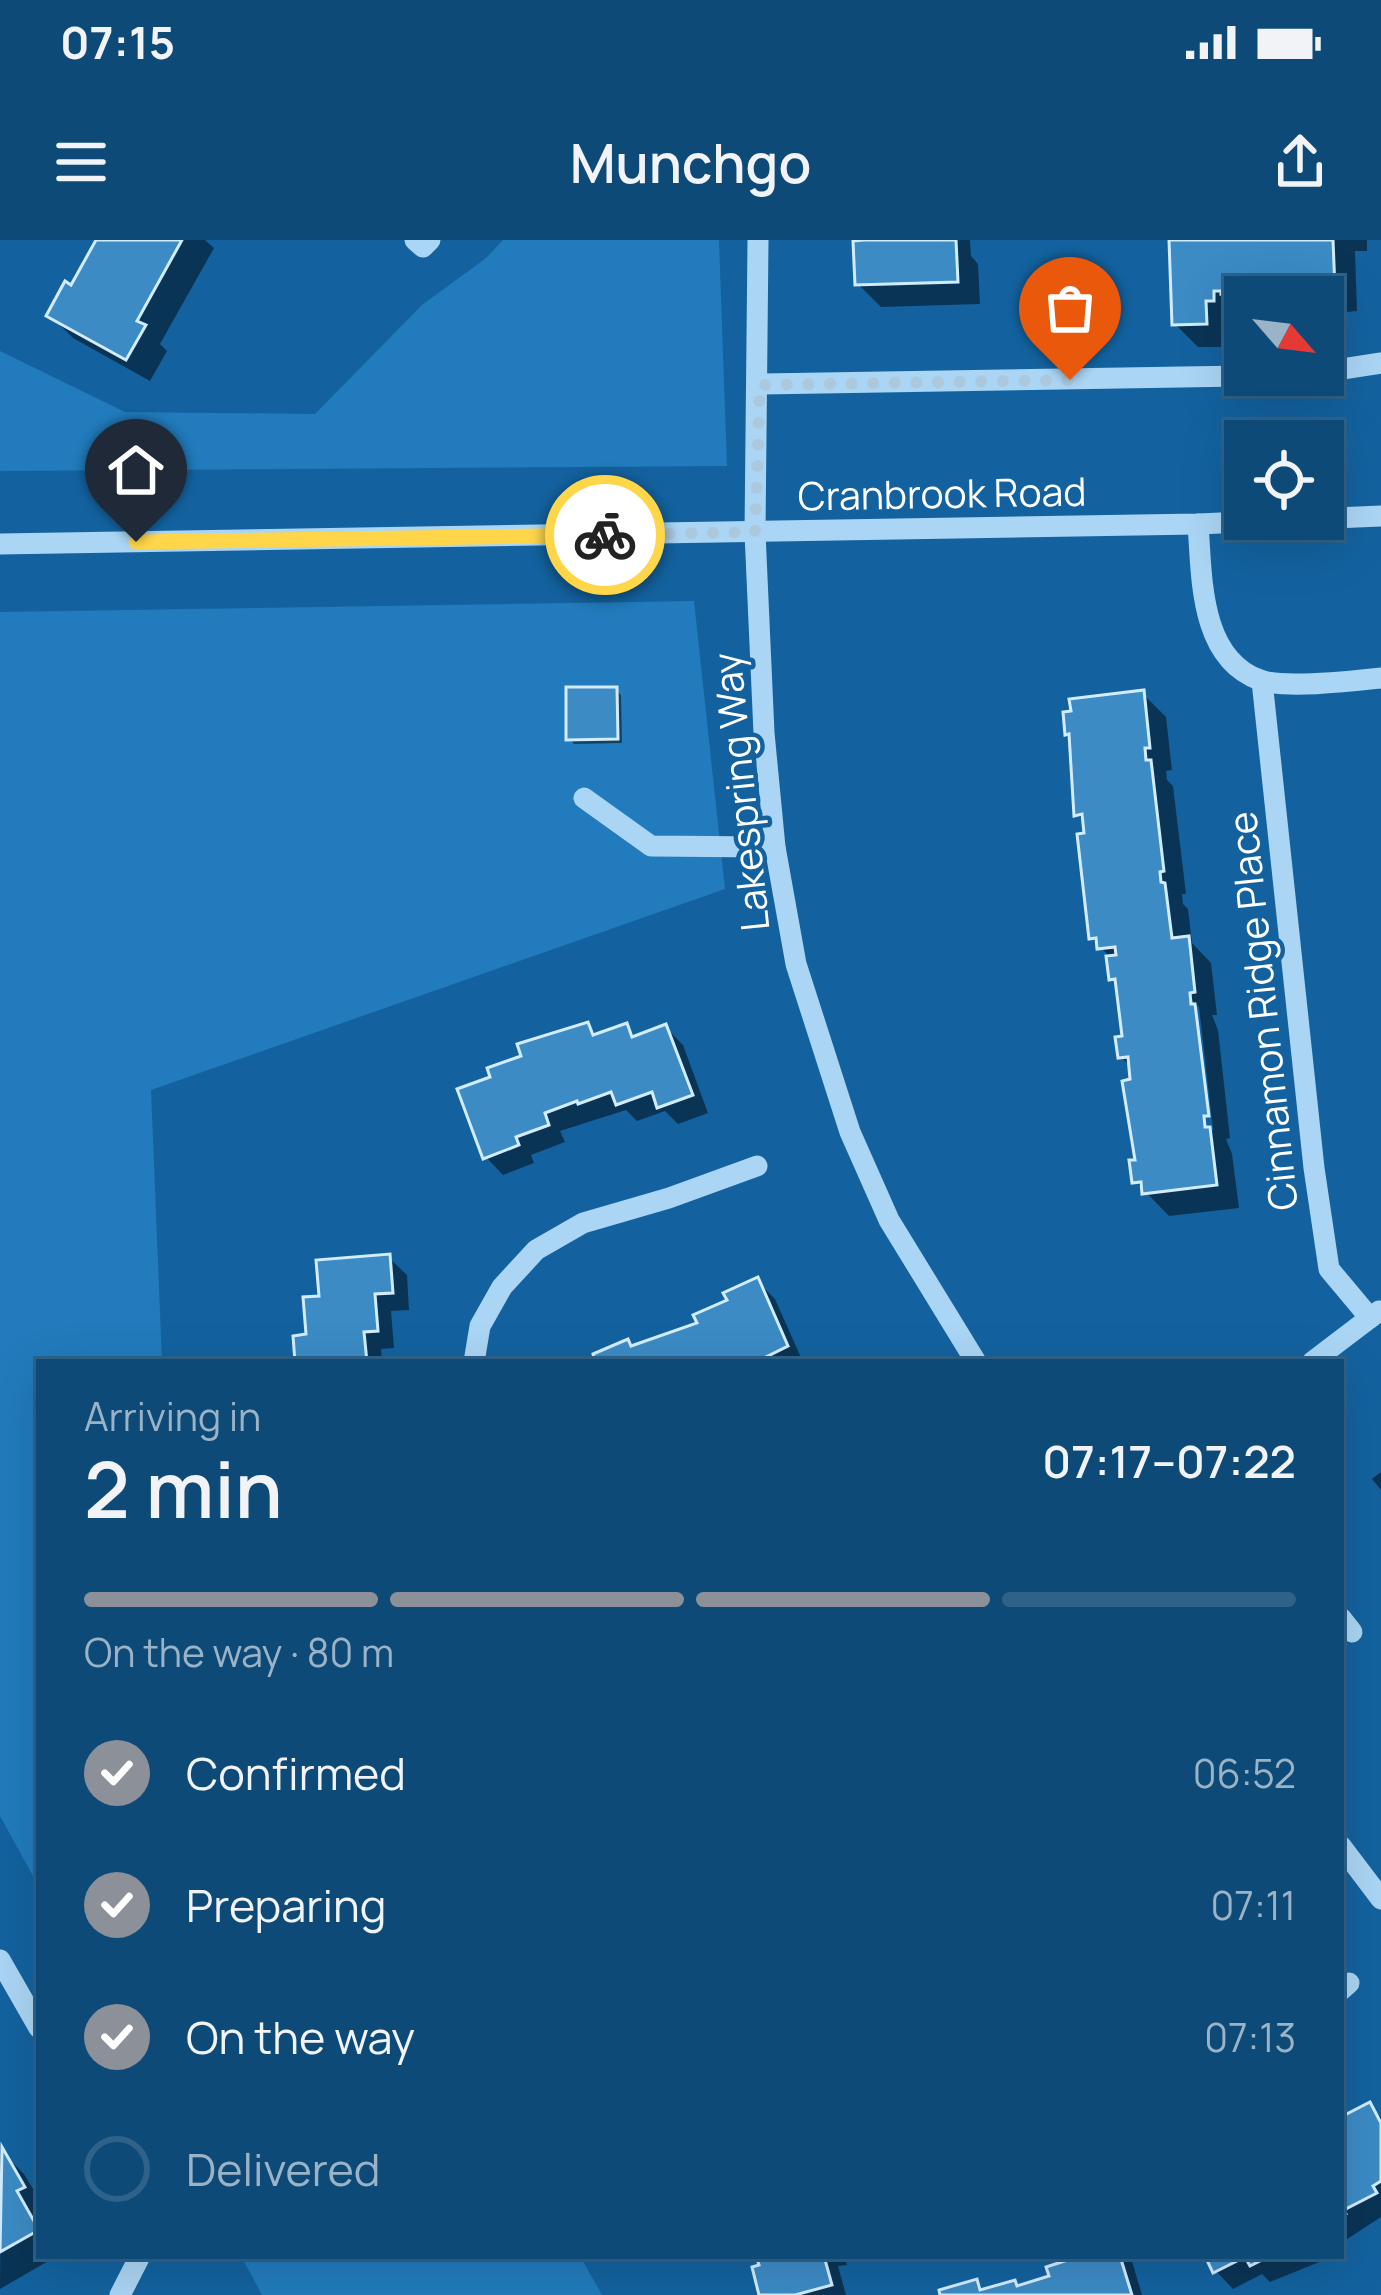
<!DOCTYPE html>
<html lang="en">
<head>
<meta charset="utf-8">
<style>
  body { margin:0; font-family:Manrope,sans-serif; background:#17517c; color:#f1f3f6; height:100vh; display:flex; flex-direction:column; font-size:45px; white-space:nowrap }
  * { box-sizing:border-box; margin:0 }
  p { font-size:39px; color:#9bb3c6 }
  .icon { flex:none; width:66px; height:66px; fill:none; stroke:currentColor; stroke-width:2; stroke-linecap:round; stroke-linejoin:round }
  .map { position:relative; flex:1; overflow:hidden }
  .drawer { position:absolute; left:36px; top:1119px; width:1308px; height:900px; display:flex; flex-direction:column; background:#0e4a77; border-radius:0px; box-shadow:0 12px 48px #0002,0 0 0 3px #2e6289 }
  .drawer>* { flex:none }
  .needle { width:78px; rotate:118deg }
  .controls { position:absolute; left:1224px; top:36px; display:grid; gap:24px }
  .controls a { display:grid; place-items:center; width:120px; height:120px; border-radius:0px; background:#0e4a77; box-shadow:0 12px 48px #0002,0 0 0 3px #2e6289; font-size:60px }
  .pin { position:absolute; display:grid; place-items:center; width:102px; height:102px; color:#fff; margin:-123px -51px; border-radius:50% 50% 50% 0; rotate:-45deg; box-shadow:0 0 12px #0007 }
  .pin .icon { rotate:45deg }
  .courier { position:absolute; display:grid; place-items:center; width:120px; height:120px; margin:-60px; border:9px solid #ffd54a; border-radius:50%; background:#fff; color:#222; box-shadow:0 3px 15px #0007 }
  .headline em { font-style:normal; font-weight:600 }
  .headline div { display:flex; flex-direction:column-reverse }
  .headline { display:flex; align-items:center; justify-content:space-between; height:204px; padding:0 48px }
  h1 { font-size:78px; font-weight:600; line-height:90px }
  .bar { display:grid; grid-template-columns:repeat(4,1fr); gap:18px 12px; align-content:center; height:144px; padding:0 48px }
  .bar i { height:15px; border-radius:9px; background:#2e6289 }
  .bar .on { background:#8c9099 }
  .bar p { grid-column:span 4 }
  ol { padding:0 48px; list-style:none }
  li { display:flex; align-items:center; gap:36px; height:132px }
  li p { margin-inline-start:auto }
  li .icon { padding:12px; border-radius:50%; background:#8c9099; color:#fff; stroke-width:4 }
  li:last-child { color:#9bb3c6 }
  li i { width:66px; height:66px; border:6px solid #2e6289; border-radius:50% }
  .status { display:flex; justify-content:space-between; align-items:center; height:84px; padding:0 60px; background:#0e4a77; direction:ltr }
  .status svg { height:33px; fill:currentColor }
  header { display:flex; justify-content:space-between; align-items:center; height:156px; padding:0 48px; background:#0e4a77; font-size:54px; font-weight:600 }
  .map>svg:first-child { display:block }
</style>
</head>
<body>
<div class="status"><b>07:15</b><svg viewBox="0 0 49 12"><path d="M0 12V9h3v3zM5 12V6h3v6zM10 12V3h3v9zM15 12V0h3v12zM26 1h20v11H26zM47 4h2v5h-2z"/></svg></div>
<header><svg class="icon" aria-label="menu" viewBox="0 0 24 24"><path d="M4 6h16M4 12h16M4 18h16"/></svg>Munchgo<svg class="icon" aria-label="share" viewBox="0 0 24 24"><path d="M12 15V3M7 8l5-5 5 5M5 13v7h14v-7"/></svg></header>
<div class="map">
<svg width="1381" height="2055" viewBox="0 0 1381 2055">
  <rect width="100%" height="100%" fill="#13629f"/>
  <!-- green -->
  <g fill="#217bbc">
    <polygon points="503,0 719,0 727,226 0,231 0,111 125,172 315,174 422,65 486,18"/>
    <polygon points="694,361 725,649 151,850 162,1122 39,1122 39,1647 0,1576 0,372"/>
    <polygon points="241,2016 580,2016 602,2055 262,2055"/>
  </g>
  <!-- shadow -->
  <g fill="#0007" fill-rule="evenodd">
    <polygon points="100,0 205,0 214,8 160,104 167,111 150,141 73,98 50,75 73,49"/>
    <polygon points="867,0 970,0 971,16 978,24 980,64 881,67 858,44"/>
    <polygon points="1172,0 1367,0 1367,11 1355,11 1357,71 1323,74 1323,57 1245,57 1245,74 1236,73 1236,83 1228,84 1229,107 1198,107 1175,84"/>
    <polygon points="616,450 621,455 622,503 574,504 569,498"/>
    <path d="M1142,453L1166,477L1172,530L1166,531L1167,540L1173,546L1186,654H1182L1183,664L1188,669L1192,703L1211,723L1217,775H1212L1218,790L1230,898L1226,899L1232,914L1239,968L1169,976L1135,941L1138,922L1132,828L1121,817L1125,799L1118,745L1112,739L1109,716L1092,698L1086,583L1077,574L1073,498L1068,494ZM1192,760L1199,767L1213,890L1207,891Z"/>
    <polygon points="588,786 599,797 626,787 637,798 666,788 683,805 708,873 678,884 665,871 637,881 626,870 560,891 565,902 531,915 534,923 503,935 486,917 494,839"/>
    <polygon points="389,1018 407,1035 409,1070 391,1071 394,1108 381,1109 382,1122 298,1122 322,1059"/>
    <polygon points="757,1041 775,1059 803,1122 590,1122 701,1085"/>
    <polygon points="1381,1232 1381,1250 1372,1239"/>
    <polygon points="1370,1866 1381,1877 1381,1977 1341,2003 1341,1892"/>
    <polygon points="1,1911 24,1934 39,1959 39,2016 57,2016 0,2049"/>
    <polygon points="760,2016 844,2016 847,2025 838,2026 846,2055 762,2055"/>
    <polygon points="1083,2016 1127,2016 1132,2021 1142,2055 943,2055 976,2043 985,2052 1019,2048 1052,2038"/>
    <polygon points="1208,2016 1334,2016 1270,2042 1262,2034 1233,2049 1216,2031"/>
  </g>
  <!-- building -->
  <g fill="#3c8bc5" stroke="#d2ecfe" stroke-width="3">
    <polygon points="96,0 182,0 137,81 146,85 126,120 46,76 65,41 71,45"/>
    <polygon points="864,0 956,0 958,42 855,45 853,1"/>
    <polygon points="1169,0 1333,0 1335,49 1269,54 1269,50 1221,54 1221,51 1214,51 1214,61 1206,61 1207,84 1172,85"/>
    <polygon points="566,447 617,447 618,499 566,500"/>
    <polygon points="1144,450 1150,508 1145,508 1146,520 1151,520 1164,631 1160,632 1161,642 1165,643 1172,698 1189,696 1195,752 1190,753 1191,764 1195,764 1209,876 1204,876 1205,887 1210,887 1217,945 1142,954 1141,942 1132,943 1129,920 1135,920 1122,841 1130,839 1128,817 1118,818 1115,797 1122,796 1115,739 1109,740 1106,716 1116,715 1115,707 1097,709 1096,698 1089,699 1077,594 1084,593 1082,574 1074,576 1069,494 1065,495 1063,472 1071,471 1069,459"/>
    <polygon points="588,782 593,795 627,783 632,797 666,784 693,855 657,868 652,852 616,865 611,852 578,864 577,861 545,873 549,885 516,897 519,905 483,919 457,849 490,837 487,828 521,816 517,804"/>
    <polygon points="390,1014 393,1053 375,1054 378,1091 364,1092 367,1122 295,1122 293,1096 306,1094 303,1057 319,1056 316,1020"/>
    <polygon points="758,1037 788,1106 756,1122 588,1122 594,1119 593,1114 628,1099 631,1106 697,1083 693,1075 727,1060 723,1053"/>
    <polygon points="1370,1862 1381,1883 1381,1941 1373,1946 1377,1953 1344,1970 1346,1974 1341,1977 1341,1877"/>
    <polygon points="2,1907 25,1947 17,1951 39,1990 0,2012"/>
    <polygon points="756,2016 824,2016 832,2045 795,2055 759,2055 752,2027 759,2025"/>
    <polygon points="1120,2016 1132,2055 940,2055 939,2050 977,2039 980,2050 1015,2040 1017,2046 1049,2036 1046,2027 1080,2016"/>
    <polygon points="1205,2016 1270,2016 1250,2026 1245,2017 1213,2033"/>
  </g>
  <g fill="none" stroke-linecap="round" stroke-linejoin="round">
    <!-- minor -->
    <g stroke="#aad5f4" stroke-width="21">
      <polyline points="415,0 423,7 430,0"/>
      <polyline points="758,0 755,293 764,493 775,607 796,724 850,892 889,980 976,1122"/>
      <polyline points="1323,132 1381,123"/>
      <polyline points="760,144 1307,135"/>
      <path d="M1198,284C1202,336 1199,418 1260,440C1284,449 1353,441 1381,438"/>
      <polyline points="0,304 1198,284 1381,276"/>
      <polyline points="1262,441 1314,928 1329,1029 1370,1078"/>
      <polyline points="584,558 651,606 775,607"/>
      <polyline points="474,1122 480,1086 502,1047 536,1010 583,983 669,958 757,926"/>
      <polyline points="1312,1122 1379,1071"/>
      <polyline points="1341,1378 1352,1392"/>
      <polyline points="1341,1606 1381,1659"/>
      <polyline points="0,1720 39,1788"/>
      <polyline points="1341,1750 1349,1743"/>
      <polyline points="120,2055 140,2016"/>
    </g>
  </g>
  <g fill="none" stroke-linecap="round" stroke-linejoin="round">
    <!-- done -->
    <polyline stroke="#acc8dd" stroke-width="12" stroke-dasharray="0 21.6" points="605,295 755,292 760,145 1070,140"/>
    <!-- route -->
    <polyline stroke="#ffd54a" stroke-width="15" points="136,302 605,295"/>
  </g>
  <g text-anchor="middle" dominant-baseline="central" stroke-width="9" stroke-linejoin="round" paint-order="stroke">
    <!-- street labels -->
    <g font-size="39" fill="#fff" stroke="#13629f">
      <text transform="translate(942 253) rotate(-1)">Cranbrook Road</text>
      <text transform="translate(740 552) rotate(-96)">Lakespring Way</text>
      <text transform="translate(1262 771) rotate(-96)">Cinnamon Ridge Place</text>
    </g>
  </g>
</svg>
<div class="controls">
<a><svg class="needle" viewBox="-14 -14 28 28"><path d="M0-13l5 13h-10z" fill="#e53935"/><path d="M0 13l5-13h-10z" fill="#9bb3c6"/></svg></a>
<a><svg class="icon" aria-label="locate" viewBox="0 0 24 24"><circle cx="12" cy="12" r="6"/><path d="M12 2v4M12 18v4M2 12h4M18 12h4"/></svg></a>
</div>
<div class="pin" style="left:1070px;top:140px;background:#ea580c"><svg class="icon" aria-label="bag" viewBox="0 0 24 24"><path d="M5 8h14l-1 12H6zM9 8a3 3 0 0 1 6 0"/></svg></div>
<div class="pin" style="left:136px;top:302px;background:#1f2937"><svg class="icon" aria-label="home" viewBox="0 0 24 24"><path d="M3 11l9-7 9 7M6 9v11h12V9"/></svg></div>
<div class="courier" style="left:605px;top:295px"><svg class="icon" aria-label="bike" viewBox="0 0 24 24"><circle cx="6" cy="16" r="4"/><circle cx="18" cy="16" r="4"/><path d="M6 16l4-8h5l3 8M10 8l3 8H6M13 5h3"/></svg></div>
<section class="drawer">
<div class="headline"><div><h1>2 min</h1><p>Arriving in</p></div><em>07:17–07:22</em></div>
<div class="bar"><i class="on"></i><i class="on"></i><i class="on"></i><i></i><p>On the way · 80 m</p></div>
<ol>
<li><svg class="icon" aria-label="check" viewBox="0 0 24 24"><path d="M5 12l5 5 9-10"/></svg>Confirmed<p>06:52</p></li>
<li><svg class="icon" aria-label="check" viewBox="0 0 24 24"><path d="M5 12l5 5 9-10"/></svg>Preparing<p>07:11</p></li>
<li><svg class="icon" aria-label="check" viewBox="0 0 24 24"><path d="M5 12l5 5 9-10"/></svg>On the way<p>07:13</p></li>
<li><i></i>Delivered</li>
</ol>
</section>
</div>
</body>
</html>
